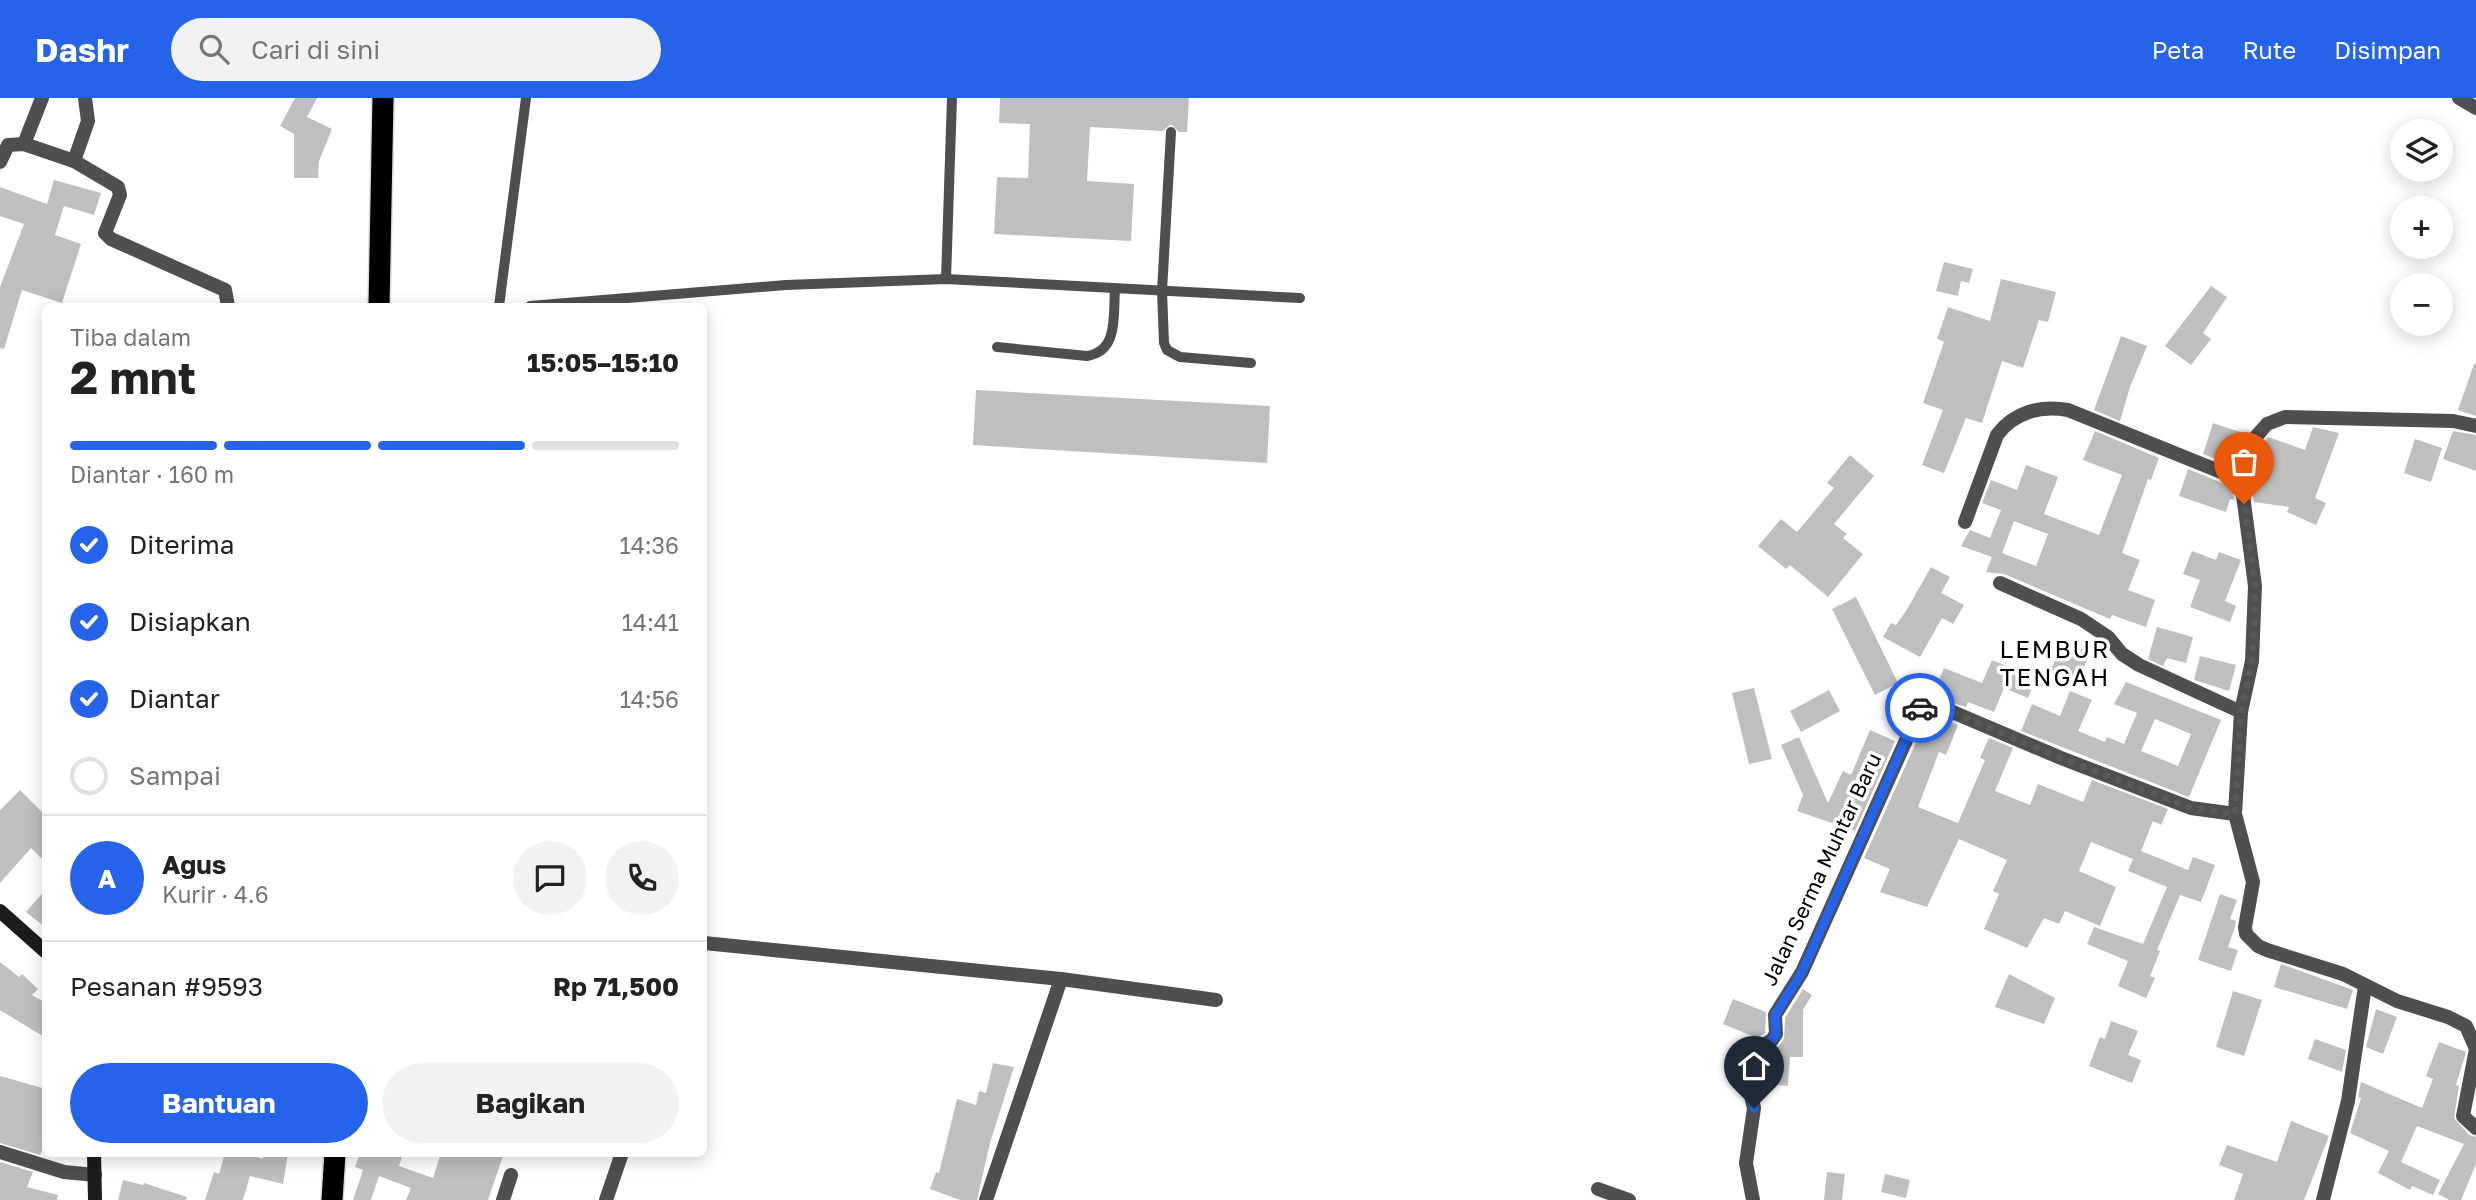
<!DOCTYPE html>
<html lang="id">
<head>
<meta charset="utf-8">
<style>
  body { margin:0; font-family:"Golos Text",sans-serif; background:#f2f2f2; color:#222; height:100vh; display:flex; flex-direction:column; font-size:26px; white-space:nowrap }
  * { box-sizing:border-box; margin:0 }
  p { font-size:23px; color:#767676 }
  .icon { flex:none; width:38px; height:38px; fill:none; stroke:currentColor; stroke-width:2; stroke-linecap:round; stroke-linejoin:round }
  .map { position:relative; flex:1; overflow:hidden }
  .drawer { position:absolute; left:42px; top:205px; width:665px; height:854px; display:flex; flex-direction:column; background:#fff; border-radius:10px; box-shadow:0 4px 18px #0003 }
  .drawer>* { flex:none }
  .fabs { position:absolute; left:2390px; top:21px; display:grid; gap:14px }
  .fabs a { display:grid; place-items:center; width:63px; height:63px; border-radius:50%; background:#fff; box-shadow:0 4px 18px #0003; font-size:35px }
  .pin { position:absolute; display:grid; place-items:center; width:60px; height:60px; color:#fff; margin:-72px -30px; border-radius:50% 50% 50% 0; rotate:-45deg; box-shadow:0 0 7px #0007 }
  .pin .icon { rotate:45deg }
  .courier { position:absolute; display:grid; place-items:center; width:70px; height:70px; margin:-35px; border:5px solid #2563eb; border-radius:50%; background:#fff; color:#222; box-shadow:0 2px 9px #0007 }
  .head em { font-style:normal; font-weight:700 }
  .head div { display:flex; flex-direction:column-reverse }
  .head { display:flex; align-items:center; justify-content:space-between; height:119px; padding:0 28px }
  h1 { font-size:46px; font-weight:700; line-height:52px }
  .bar { display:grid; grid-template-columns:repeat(4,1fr); gap:10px 7px; align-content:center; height:84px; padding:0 28px }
  .bar i { height:9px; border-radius:5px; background:#e0e0e0 }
  .bar .on { background:#2563eb }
  .bar p { grid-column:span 4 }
  .line { display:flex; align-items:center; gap:18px; padding:0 28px; border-top:2px solid #e0e0e0 }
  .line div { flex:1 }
  .round { display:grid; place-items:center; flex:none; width:74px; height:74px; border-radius:37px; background:#f2f2f2 }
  ol { padding:0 28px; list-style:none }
  li { display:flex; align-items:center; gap:21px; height:77px }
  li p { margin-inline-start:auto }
  li .icon { padding:7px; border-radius:50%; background:#2563eb; color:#fff; stroke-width:4 }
  li:last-child { color:#767676 }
  li i { width:38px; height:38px; border:4px solid #e0e0e0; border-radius:50% }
  .button { display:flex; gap:14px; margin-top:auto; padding:14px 28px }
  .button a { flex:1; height:80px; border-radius:42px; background:#2563eb; color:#fff; font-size:28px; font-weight:700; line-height:80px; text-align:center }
  .button a+a { background:#f2f2f2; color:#222 }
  header { display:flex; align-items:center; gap:42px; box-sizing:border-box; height:98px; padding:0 35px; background:#2563eb; color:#fff }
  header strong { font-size:33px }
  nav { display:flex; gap:38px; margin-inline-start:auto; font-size:24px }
  .search { width:490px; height:63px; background:#f2f2f2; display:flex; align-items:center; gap:18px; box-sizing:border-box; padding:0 24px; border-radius:38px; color:#767676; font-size:26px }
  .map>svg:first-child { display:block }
</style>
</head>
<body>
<header>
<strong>Dashr</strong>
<div class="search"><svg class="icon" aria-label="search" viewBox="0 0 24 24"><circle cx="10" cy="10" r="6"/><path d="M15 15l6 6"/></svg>Cari di sini</div>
<nav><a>Peta</a><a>Rute</a><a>Disimpan</a></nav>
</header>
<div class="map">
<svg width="2476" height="1102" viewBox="0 0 2476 1102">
  <rect width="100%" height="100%" fill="#fff"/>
  <!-- building -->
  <g fill="#bfbfbf" fill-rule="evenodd">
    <polygon points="295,0 317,0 307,19 332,31 319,63 318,80 294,80 294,36 280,28"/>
    <polygon points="1000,0 1189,0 1187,34 1179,34 1171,26 1163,33 1090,29 1087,83 1134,86 1131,143 994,136 997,79 1028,80 1030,26 999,25"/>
    <polygon points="54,82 101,95 94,117 64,108 55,137 81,146 62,205 22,192 4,251 0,250 0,189 24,126 0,118 0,89 47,106"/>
    <polygon points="1944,164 1973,171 1969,185 1961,183 1958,198 1936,193"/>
    <polygon points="2001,181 2056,194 2048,224 2039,222 2023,270 2002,263 1982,325 1966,320 1944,375 1922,367 1943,312 1923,305 1944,244 1937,241 1948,209 1990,223"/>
    <polygon points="2211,188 2227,199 2203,235 2211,241 2191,267 2165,248"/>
    <polygon points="2121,238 2147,248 2130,289 2120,323 2094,312"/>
    <polygon points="2474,266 2476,266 2476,318 2458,312"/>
    <polygon points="976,292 1270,308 1267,365 973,347"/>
    <polygon points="2213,325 2246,336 2233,368 2203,356"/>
    <polygon points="2313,329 2339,335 2315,400 2326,405 2316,427 2287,414 2289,409 2254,404 2251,382 2252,366 2268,339 2305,352"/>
    <path d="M2095,333L2159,360L2151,382L2148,381L2122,455L2140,462L2128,492L2155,502L2146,529L2112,517L2110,521L2004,476L1986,474L1992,459L1961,448L1970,432L1990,440L2001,412L1982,405L1991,382L2017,392L2026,367L2058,379L2044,416L2099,437L2122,377L2083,362ZM2014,423L2048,436L2036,468L2002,455Z"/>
    <polygon points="2453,333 2476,337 2476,373 2443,361"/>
    <polygon points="2415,341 2442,350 2431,384 2404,375"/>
    <polygon points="1850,357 1874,378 1834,426 1847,436 1843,440 1863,456 1828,499 1790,467 1786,471 1758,448 1781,421 1797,434 1834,390 1827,385"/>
    <polygon points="2188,371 2232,389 2234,402 2230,401 2226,414 2179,398"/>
    <polygon points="2192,453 2216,462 2219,454 2241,462 2225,503 2236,508 2230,524 2190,509 2200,482 2183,476"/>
    <polygon points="1931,469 1950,479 1941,495 1964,507 1953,526 1942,520 1920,559 1883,539 1891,525 1896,527 1906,513"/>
    <polygon points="1856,499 1898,585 1875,597 1832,511"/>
    <polygon points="2157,529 2193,539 2186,565 2167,560 2163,568 2148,561"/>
    <polygon points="2063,543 2090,555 2076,587 2049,576"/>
    <polygon points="2200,558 2236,567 2229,593 2194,582"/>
    <polygon points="1992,562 2036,580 2028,600 2004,590 1994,614 1968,604 1966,609 1932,598 1944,570 1982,585"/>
    <path d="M2126,584L2221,622L2189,699L2021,633L2032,606L2060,618L2070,593L2092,602L2078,633L2105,644L2107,639L2124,646L2137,615L2114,606ZM2155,621L2191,636L2178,668L2141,653Z"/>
    <polygon points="1754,590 1772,661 1749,666 1732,595"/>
    <polygon points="1829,592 1840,613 1801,634 1790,613"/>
    <polygon points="1935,617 1958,627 1946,657 1939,654 1918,709 1958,725 1985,662 1980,660 1989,640 2013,650 1995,693 2030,707 2038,686 2083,704 2092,682 2168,711 2161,727 2153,723 2141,753 2188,772 2193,759 2215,767 2201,804 2180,797 2157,852 2160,853 2150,878 2155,880 2146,900 2118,888 2128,863 2087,846 2094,829 2143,846 2167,789 2128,773 2133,761 2091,744 2079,773 2116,789 2100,828 2065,813 2059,826 2044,820 2027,850 1984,831 1999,796 1993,793 2007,762 1959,741 1927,809 1880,794 1890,771 1864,760 1928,618"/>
    <polygon points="1870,632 1895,643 1855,733 1797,713 1803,697 1781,647 1799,639 1828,705 1843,673 1851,677"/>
    <polygon points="20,692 46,718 46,765 31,750 0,785 0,712"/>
    <polygon points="46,791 46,830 26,814"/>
    <polygon points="2220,796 2237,802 2230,821 2236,823 2235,829 2228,849 2238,852 2231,873 2198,862"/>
    <polygon points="0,864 19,879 22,876 38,891 32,897 46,905 46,940 0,912"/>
    <polygon points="2281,866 2353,892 2347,911 2274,889"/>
    <polygon points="2009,876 2055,900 2044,926 1995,909"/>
    <polygon points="1803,891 1812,897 1803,912 1803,959 1790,959 1788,988 1758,985 1755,964 1777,950 1784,941 1785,920"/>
    <polygon points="2233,893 2262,902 2244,958 2216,949"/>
    <polygon points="1733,901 1766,914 1765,935 1757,940 1723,926"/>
    <polygon points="2376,911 2397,919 2383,956 2366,949"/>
    <polygon points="2111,923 2138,933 2128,957 2141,962 2132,985 2089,968 2100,939 2105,941"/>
    <polygon points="2315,941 2346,952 2342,974 2308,961"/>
    <polygon points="2439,944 2466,954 2456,987 2459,988 2454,1020 2469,1037 2476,1039 2476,1066 2461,1102 2449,1102 2438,1096 2464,1046 2417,1028 2401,1064 2440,1082 2433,1097 2412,1088 2410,1092 2378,1075 2389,1053 2350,1035 2361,1000 2358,999 2361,984 2422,1010 2433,981 2426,978"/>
    <polygon points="993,965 1014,969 990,1045 977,1102 960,1102 930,1091 936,1074 939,1075 957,1001 976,1007 979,993 986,995"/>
    <polygon points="0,978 46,991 46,1044 40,1057 0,1045"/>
    <polygon points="2291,1023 2329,1038 2304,1102 2234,1102 2243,1076 2219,1067 2227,1047 2277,1064"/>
    <polygon points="225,1055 242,1055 263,1061 264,1055 288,1055 283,1086 250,1078 243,1102 205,1102 214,1074 219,1076"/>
    <polygon points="360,1055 403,1055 399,1068 433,1080 441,1055 504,1055 488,1102 406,1102 411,1090 379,1078 371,1102 353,1102 363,1072 355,1069"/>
    <polygon points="0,1064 33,1074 27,1089 58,1097 57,1102 0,1102"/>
    <polygon points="1827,1074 1845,1076 1842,1102 1824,1102"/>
    <polygon points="1885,1076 1910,1082 1906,1100 1881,1094"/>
    <polygon points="123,1082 143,1087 144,1085 187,1099 186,1102 118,1102"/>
  </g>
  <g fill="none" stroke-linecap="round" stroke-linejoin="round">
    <defs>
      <g id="highway">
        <polyline points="379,208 383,0"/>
        <polyline points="332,1102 335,1055"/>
      </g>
    </defs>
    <!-- highway casing -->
    <use href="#highway" stroke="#dbdbdb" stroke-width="24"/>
    <!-- lane -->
    <g stroke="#4f4f4f" stroke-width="10">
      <polyline points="1171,34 1162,193 1164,245 1167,252 1180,259 1251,265"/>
      <polyline points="946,181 952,0"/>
      <polyline points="499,208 526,0"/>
      <polyline points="530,208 786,187 946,181 1300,200"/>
      <path d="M997,249L1087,258C1119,253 1113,217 1115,191"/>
    </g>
    <!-- street -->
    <g stroke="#4f4f4f" stroke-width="14">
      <polyline points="85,0 88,23 74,63 118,89 120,97 105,135 111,141 225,192 228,208"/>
      <polyline points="2459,0 2476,10"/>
      <polyline points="24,46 42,0"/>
      <polyline points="0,64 8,47 24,46 74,63"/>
      <polyline points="2476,328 2453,323 2285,319 2267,326 2253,342 2243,363 2241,382 2255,488 2252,563 2241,614 2235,716 2253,784 2245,829 2246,836 2258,848 2267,852 2343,876 2397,903 2448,919 2466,928 2476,951 2463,1018 2476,1030"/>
      <path d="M1965,424L1997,337C2014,314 2041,307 2068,312L2241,382"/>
      <polyline points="2000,485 2081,521 2108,539 2122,556 2139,567 2241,614"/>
      <polyline points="704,845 1061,881 1216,902"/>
      <polyline points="0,1054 64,1074 95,1077"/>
      <polyline points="1598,1091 1629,1102"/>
      <polyline points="503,1102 511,1077"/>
      <polyline points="606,1102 622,1055"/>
      <polyline points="986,1102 1061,881"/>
      <polyline points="1753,1102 1746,1065 1754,1010 1743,965 1747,958 1772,942 1776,936 1775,917 1802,874 1921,609 1936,607 2061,660 2191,710 2235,716"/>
      <polyline points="2323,1102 2348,1003 2365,888"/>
    </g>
    <!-- secondary -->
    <g stroke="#1c1c1c" stroke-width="14">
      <polyline points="0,813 46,854"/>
      <polyline points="94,1055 95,1102"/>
    </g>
    <!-- highway -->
    <use href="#highway" stroke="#000" stroke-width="21"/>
  </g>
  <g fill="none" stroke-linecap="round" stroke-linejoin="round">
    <!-- done -->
    <polyline stroke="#595959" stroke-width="7" stroke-dasharray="0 12.6" points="1920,610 1928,606 1936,607 2061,660 2191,710 2235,716 2241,614 2252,563 2255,519 2255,488 2244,406"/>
    <!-- route -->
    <polyline stroke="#2563eb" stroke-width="9" points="1754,1010 1743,965 1747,958 1772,942 1776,936 1775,917 1802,874 1920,610"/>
  </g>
  <g text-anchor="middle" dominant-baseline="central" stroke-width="7" stroke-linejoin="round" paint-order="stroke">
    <!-- street labels -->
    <g font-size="21" fill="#000" stroke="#fff">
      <text transform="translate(1821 771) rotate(-65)">Jalan Serma Muhtar Baru</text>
    </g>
    <!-- quarter labels -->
    <g font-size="24" letter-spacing="2" fill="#000" stroke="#fff">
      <text x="2055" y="550">LEMBUR<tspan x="2055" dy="28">TENGAH</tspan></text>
    </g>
  </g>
</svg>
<div class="fabs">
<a><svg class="icon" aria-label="layers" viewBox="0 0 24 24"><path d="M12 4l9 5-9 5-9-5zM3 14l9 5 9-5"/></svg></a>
<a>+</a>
<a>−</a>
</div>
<div class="pin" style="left:2244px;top:406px;background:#ea580c"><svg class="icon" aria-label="bag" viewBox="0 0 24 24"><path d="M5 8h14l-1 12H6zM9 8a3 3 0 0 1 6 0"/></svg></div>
<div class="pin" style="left:1754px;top:1010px;background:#1f2937"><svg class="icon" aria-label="home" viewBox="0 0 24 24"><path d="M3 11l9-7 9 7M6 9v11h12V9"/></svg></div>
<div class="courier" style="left:1920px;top:610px"><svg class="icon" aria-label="car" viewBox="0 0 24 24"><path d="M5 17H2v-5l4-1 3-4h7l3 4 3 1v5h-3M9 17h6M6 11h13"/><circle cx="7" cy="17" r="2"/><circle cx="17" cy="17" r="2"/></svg></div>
<section class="drawer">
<div class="head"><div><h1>2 mnt</h1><p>Tiba dalam</p></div><em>15:05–15:10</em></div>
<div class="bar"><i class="on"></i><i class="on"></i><i class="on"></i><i></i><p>Diantar · 160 m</p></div>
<ol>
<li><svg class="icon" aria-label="check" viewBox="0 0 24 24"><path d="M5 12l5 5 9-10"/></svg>Diterima<p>14:36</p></li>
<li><svg class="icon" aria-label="check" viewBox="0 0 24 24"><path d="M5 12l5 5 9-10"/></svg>Disiapkan<p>14:41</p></li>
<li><svg class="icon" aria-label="check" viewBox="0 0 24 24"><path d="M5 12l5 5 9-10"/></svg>Diantar<p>14:56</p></li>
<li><i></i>Sampai</li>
</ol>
<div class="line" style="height:126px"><b class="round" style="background:#2563eb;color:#fff">A</b><div><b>Agus</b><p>Kurir · 4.6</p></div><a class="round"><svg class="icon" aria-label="chat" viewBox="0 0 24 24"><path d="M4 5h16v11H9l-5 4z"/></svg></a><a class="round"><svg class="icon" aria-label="phone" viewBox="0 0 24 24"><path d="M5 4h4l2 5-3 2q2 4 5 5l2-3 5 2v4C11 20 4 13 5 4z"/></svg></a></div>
<div class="line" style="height:91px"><div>Pesanan #9593</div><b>Rp 71,500</b></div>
<div class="button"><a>Bantuan</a><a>Bagikan</a></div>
</section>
</div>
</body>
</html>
